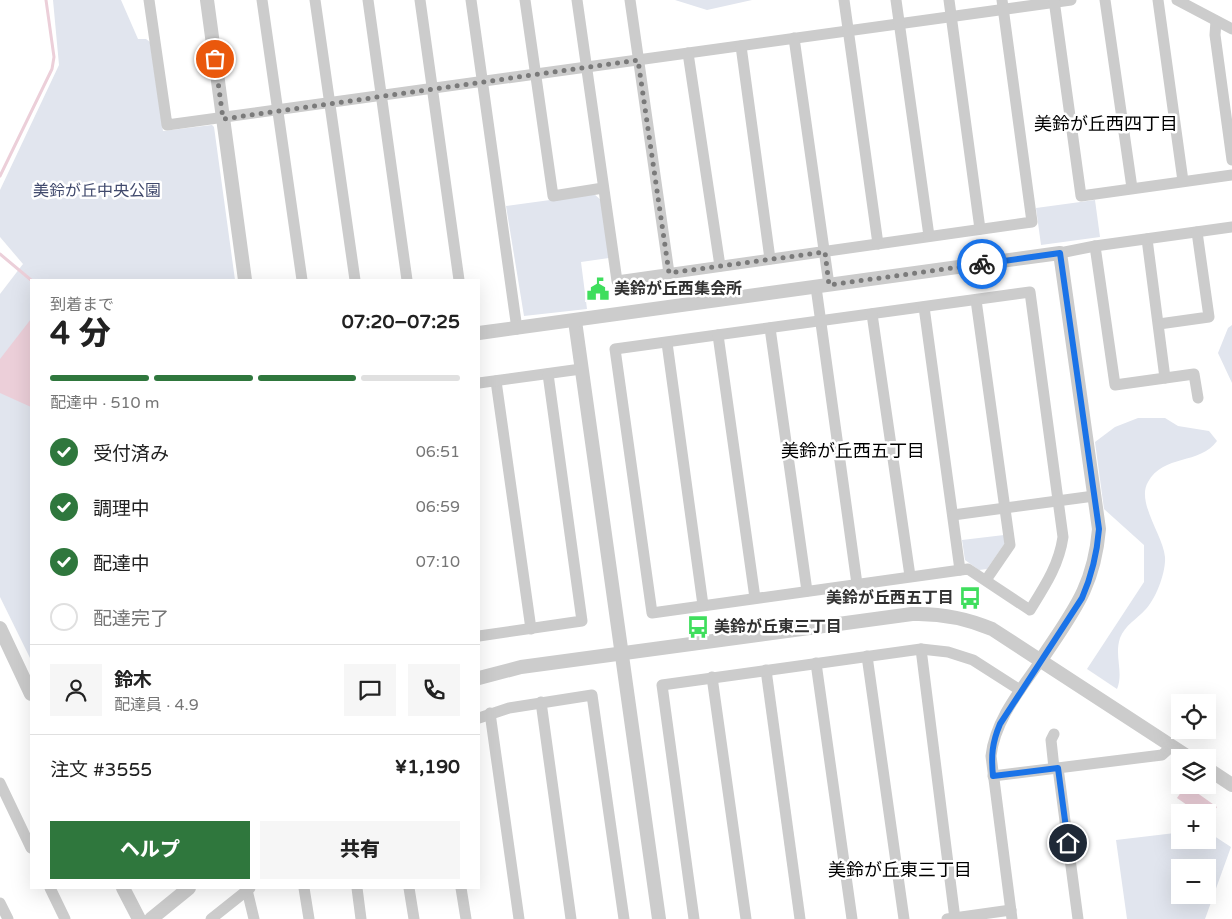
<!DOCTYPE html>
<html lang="ja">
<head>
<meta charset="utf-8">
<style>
  body { margin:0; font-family:"Varela Round","Noto Sans JP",sans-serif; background:#f6f6f6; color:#222; height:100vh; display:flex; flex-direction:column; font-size:19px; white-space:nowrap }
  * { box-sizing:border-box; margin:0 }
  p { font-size:16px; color:#767676 }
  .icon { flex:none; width:28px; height:28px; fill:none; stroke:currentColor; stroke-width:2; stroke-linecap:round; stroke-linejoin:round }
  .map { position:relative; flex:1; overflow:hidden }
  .drawer { position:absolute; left:30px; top:279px; width:450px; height:610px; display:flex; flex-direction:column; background:#fff; border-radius:0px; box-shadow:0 5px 20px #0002 }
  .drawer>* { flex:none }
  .controls { position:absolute; left:1171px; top:694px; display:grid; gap:10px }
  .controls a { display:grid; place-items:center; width:45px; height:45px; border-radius:0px; background:#fff; box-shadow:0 5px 20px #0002; font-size:25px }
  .pin { position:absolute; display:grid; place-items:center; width:42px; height:42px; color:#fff; margin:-21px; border:2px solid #fff; border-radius:50%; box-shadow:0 1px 5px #0007 }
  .courier { position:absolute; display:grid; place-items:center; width:50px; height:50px; margin:-25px; border:4px solid #1a73e8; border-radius:50%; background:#fff; color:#222; box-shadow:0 1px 6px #0007 }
  .overview em { font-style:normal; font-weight:800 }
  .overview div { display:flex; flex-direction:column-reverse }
  .overview { display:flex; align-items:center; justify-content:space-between; height:85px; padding:0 20px }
  h1 { font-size:32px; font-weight:800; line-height:38px }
  .bar { display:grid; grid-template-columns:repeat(4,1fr); gap:8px 5px; align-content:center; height:60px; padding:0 20px }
  .bar i { height:6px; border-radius:4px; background:#e0e0e0 }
  .bar .selected { background:#2f773d }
  .bar p { grid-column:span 4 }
  .line { display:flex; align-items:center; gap:12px; padding:0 20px; border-top:1px solid #e0e0e0 }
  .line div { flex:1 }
  .round { display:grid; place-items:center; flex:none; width:52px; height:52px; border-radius:0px; background:#f6f6f6 }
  ol { padding:0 20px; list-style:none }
  li { display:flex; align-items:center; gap:15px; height:55px }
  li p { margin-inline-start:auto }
  li .icon { padding:5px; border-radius:50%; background:#2f773d; color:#fff; stroke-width:4 }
  li:last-child { color:#767676 }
  li i { width:28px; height:28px; border:2px solid #e0e0e0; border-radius:50% }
  .cta { display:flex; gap:10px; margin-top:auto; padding:10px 20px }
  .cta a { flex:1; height:58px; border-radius:0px; background:#2f773d; color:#fff; font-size:20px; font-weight:800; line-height:58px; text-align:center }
  .cta a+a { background:#f6f6f6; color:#222 }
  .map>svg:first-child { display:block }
</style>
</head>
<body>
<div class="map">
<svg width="1232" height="919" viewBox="0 0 1232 919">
  <rect width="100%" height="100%" fill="#fff"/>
  <!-- green -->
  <g fill="#e1e5ee" fill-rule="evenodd">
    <polygon points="53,0 121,0 138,39 146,39 150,42 163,131 212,125 214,127 235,280 31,280 31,660 0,597 0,294 23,264 0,237 0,190 59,65"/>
    <polygon points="675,0 752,0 707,10"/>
    <polygon points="594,194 601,200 609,258 581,262 587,309 524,316 506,206"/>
    <polygon points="1095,200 1100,237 1041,245 1036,208"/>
    <polygon points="1232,325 1232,383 1218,353 1228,328"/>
    <path d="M1138,418H1165L1178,426L1209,431L1217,441C1200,465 1163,454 1148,482C1136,502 1163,535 1165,557C1166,572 1156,599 1145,610C1137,619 1125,625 1120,638C1114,656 1124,672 1117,689L1087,669L1144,582V545L1104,509L1095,442L1115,427Z"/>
    <polygon points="1004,535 1005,543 987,569 979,570 965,560 962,540"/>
    <path d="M1180,830V840H1208V832L1231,847L1205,919H1127L1116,840L1175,833ZM1180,868H1208V895H1180Z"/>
  </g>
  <!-- water -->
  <g fill="#eccfd9">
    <polygon points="31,319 31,407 0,393 0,359"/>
    <polygon points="1186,785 1217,807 1208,820 1208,812 1197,812 1177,798"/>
  </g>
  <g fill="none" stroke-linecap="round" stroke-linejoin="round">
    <!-- stream -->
    <g stroke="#eccfd9" stroke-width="3">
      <polyline points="0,176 52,69 54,57 46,0"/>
      <polyline points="0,254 31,280"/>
    </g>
    <!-- minor -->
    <g stroke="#ccc" stroke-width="11">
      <polyline points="149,0 167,125 1071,0"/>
      <polyline points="262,0 302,280"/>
      <polyline points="315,0 355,280"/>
      <polyline points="368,0 407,280"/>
      <polyline points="420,0 459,280"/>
      <polyline points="471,0 517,329"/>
      <polyline points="525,0 553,196 603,188"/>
      <polyline points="577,0 617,281 1032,222 1002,0"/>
      <polyline points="630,0 669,273"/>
      <polyline points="844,0 878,244"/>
      <polyline points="896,0 929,236"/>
      <polyline points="949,0 980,229"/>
      <polyline points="1054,0 1081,196 1232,175"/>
      <polyline points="1105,0 1132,188"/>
      <polyline points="1158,0 1183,181"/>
      <polyline points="1177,0 1232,29"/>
      <polyline points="1216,21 1215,35 1232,160"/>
      <polyline points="794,38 829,285"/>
      <polyline points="741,46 770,259"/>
      <polyline points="688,53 720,266"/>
      <polyline points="1147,239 1165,378"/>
      <polyline points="1095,246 1115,385 1194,374 1198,398"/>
      <polyline points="1060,253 1095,246 1232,227"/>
      <polyline points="816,287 857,584"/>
      <path d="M1030,292L1063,537C1059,565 1045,586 1030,610L968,569L652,613L615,349Z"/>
      <polyline points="976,300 1010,545 986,580"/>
      <polyline points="924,307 960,570"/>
      <polyline points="872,314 910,576"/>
      <polyline points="1159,324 1209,317 1197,232"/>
      <polyline points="770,328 807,591"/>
      <polyline points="718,335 755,598"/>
      <polyline points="667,343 703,605"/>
      <polyline points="496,381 531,629"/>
      <polyline points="479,383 581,369"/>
      <polyline points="953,515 1094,496"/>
      <polyline points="479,636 582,621 548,374"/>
      <polyline points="921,649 955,919"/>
      <polyline points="867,656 904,919"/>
      <polyline points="816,663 852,919"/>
      <polyline points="766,670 800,919"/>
      <polyline points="712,677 746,919"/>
      <polyline points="541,702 571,919"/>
      <polyline points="490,713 519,919"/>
      <polyline points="479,718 509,708 592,695 624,919"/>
      <polyline points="1054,734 1051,740 1054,768"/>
      <polyline points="1058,768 1078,919"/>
      <polyline points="993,776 1162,755 1172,746"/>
      <polyline points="0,783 31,848"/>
      <polyline points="50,888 65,919"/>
      <polyline points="304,888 309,919"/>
      <polyline points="357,888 361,919"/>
      <polyline points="409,888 414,919"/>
      <polyline points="461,888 466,919"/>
      <polyline points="247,890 254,919"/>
      <polyline points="0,903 8,919"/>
      <polyline points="211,919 250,888"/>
      <polyline points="694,919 662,685 921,649 948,652 973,660 1020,690"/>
      <polyline points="947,919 1011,910"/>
      <path d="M1012,919L991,756C995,720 1021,689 1041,660"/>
    </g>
    <!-- tertiary -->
    <g stroke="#ccc" stroke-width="14">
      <polyline points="207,0 245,280"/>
      <polyline points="575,321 659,919"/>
      <path d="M479,333L1060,253L1099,529C1094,588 1072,613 1041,660"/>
      <polyline points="0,628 31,694"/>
      <path d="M479,678L521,667L912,614C940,613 966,618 992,629L1190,758"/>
      <polyline points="1208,769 1232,785"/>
      <polyline points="123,888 139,919"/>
      <polyline points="151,919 189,888"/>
    </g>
  </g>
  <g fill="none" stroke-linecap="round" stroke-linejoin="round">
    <!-- done -->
    <polyline stroke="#7a7a7a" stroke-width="5" stroke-dasharray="0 9" points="215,59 223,119 638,60 669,273 825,252 829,285 982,264"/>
    <!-- route -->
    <path stroke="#1a73e8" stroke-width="6" d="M982,264L1060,253L1099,529C1097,554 1092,575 1082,598L1000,724C992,743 991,756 993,776L1058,768L1068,843"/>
  </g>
  <!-- icons -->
  <defs>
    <symbol id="civic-bare" viewBox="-9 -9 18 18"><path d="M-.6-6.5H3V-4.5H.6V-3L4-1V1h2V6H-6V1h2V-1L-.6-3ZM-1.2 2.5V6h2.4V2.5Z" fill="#3fde5d" stroke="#fff" stroke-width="2.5" paint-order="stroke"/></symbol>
    <symbol id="bus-bare" viewBox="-9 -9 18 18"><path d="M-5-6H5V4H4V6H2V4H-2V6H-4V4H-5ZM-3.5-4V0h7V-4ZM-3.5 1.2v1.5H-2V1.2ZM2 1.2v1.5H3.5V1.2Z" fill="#3fde5d" stroke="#fff" stroke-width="2.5" paint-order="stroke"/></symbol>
  </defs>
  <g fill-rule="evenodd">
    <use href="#civic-bare" x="582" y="273" width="32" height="32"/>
    <use href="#bus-bare" x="954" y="582" width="32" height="32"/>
    <use href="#bus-bare" x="682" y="611" width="32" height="32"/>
  </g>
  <g text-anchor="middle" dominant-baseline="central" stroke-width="5" stroke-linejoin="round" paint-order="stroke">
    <!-- park labels -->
    <g font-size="16" fill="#414a6d" stroke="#fff">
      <text x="97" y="191">美鈴が丘中央公園</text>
    </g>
    <!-- poi labels -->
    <g font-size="16" font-weight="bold" fill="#323232" stroke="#fff" text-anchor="start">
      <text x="614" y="289">美鈴が丘西集会所</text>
      <text x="954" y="598" text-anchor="end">美鈴が丘西五丁目</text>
      <text x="714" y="627">美鈴が丘東三丁目</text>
    </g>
    <!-- neighbourhood labels -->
    <g font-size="18" fill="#000" stroke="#fff">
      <text x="1106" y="124">美鈴が丘西四丁目</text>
      <text x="853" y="451">美鈴が丘西五丁目</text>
      <text x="900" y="870">美鈴が丘東三丁目</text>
    </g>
  </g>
</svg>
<div class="controls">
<a><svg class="icon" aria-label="locate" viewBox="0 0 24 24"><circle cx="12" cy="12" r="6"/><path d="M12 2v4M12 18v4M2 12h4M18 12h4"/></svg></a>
<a><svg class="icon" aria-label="layers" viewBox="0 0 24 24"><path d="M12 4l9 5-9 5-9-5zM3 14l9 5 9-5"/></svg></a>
<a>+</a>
<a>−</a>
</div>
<div class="pin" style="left:215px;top:59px;background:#ea580c"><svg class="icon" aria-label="bag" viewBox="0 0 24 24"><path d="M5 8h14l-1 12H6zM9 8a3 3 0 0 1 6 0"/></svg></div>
<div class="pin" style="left:1068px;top:843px;background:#1f2937"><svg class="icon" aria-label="home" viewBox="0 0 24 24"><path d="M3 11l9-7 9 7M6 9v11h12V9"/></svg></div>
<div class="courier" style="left:982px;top:264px"><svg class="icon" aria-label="bike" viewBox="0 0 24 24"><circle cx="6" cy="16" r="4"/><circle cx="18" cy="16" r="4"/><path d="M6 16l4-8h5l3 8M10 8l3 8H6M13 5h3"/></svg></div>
<section class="drawer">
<div class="overview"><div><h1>4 分</h1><p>到着まで</p></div><em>07:20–07:25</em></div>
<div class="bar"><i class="selected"></i><i class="selected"></i><i class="selected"></i><i></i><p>配達中 · 510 m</p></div>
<ol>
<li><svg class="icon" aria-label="check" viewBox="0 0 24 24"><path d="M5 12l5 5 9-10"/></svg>受付済み<p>06:51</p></li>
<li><svg class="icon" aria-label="check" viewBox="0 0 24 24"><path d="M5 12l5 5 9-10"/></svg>調理中<p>06:59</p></li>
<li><svg class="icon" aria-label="check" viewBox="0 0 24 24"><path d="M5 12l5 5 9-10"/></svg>配達中<p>07:10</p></li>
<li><i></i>配達完了</li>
</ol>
<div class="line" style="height:90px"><a class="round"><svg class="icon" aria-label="person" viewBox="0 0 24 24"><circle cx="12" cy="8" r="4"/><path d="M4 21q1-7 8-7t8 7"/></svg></a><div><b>鈴木</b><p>配達員 · 4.9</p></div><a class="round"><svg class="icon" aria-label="chat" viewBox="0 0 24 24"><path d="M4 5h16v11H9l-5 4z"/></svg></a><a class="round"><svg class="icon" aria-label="phone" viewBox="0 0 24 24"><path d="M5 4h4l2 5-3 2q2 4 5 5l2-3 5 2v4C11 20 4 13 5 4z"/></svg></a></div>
<div class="line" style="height:65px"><div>注文 #3555</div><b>¥1,190</b></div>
<div class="cta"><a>ヘルプ</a><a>共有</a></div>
</section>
</div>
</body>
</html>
